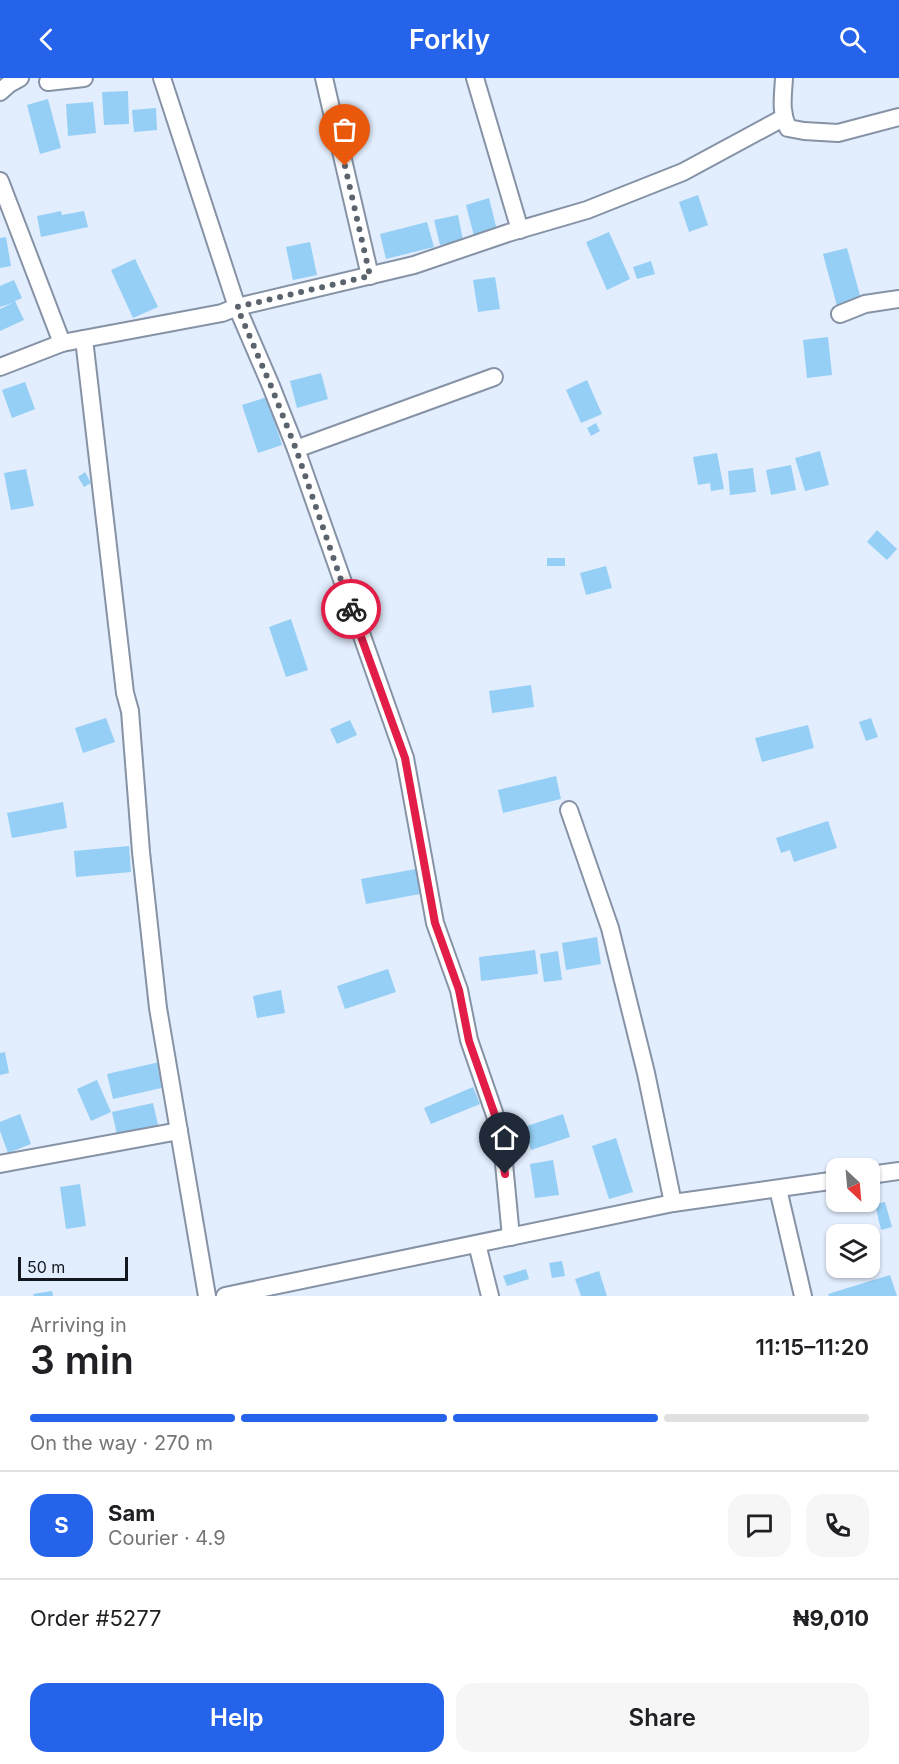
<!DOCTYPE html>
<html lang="en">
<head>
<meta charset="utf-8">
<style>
  body { margin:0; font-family:Inter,sans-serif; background:#f6f6f6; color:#202124; height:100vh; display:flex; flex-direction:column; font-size:22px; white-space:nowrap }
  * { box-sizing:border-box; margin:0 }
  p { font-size:20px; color:#757577 }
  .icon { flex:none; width:33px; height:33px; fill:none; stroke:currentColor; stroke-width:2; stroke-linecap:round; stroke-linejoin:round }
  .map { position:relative; height:1218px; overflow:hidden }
  .details { display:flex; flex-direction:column; background:#fff; flex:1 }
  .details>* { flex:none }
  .needle { width:39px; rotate:154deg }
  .buttons { position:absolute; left:826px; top:1080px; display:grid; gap:12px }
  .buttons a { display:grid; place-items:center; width:54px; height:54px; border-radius:12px; background:#fff; box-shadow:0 2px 4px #0004; font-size:30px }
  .scale { position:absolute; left:18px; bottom:15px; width:110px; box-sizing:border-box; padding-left:6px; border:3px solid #13181f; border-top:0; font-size:16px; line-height:21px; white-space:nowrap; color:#13181f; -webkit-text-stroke:4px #e2edfd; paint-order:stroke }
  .pin { position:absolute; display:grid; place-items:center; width:51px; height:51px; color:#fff; margin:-62px -26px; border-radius:50% 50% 50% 0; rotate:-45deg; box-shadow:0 0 6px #0007 }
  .pin .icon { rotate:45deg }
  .courier { position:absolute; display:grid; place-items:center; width:60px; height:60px; margin:-30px; border:4px solid #e11d48; border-radius:50%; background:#fff; color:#222; box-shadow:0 2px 8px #0007 }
  .summary em { font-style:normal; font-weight:600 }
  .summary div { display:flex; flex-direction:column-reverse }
  .summary { display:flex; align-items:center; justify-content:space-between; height:102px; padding:0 30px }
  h1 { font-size:39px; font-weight:600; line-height:45px }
  .bar { display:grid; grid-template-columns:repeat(4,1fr); gap:9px 6px; align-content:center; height:72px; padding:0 30px }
  .bar i { height:8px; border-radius:4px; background:#e0e0e0 }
  .bar .current { background:#2563eb }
  .bar p { grid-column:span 4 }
  .line { display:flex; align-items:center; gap:15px; padding:0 30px; border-top:2px solid #e0e0e0 }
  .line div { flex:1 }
  .round { display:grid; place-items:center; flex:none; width:63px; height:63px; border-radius:18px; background:#f6f6f6 }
  .cta { display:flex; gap:12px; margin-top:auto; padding:12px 30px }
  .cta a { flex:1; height:69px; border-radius:18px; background:#2563eb; color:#fff; font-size:24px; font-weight:600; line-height:69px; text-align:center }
  .cta a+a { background:#f6f6f6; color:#202124 }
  header { display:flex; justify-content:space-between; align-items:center; height:78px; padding:0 30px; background:#2563eb; color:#fff; font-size:27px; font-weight:600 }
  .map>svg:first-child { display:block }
</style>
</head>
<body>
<header><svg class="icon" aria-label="back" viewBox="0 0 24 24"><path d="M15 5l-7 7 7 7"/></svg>Forkly<svg class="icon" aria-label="search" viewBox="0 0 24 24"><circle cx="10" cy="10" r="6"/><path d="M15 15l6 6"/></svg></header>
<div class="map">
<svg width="899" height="1218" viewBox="0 0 899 1218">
  <rect width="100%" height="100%" fill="#e2edfd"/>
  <!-- building -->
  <g fill="#95cff5">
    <polygon points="128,13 129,46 104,47 102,14"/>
    <polygon points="48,21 61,70 40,76 27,27"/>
    <polygon points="93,24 96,55 68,58 66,26"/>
    <polygon points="156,30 157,52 134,54 132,32"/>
    <polygon points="698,117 708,147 689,154 679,124"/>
    <polygon points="489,120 498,156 475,162 466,127"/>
    <polygon points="61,133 62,137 84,133 88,149 41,159 37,138"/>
    <polygon points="458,137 463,162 440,167 434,142"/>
    <polygon points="427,144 434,169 386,181 380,156"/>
    <polygon points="609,154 630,201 607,212 586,164"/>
    <polygon points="6,159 11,188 0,190 0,160"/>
    <polygon points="310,164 317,197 293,202 286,169"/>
    <polygon points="847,170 861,221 837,228 823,176"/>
    <polygon points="135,181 158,229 133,240 111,192"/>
    <polygon points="651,183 655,196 637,201 633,189"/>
    <polygon points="495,199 500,231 478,234 473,202"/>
    <polygon points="14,202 22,220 15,223 24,242 0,253 0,231 12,225 0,229 0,208"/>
    <polygon points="828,259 832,297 807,300 803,262"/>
    <polygon points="321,295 328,321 297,330 290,303"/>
    <polygon points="587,302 602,336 581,345 566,312"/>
    <polygon points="25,304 35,331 12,340 2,312"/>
    <polygon points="267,319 282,367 258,375 242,327"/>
    <polygon points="596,345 600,353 591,358 587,350"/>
    <polygon points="820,373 829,407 805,413 795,380"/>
    <polygon points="717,375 724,411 711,413 710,405 698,407 693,379"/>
    <polygon points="791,387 796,412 771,417 766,392"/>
    <polygon points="753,390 756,414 730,417 728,393"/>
    <polygon points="26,391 34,428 11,432 4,395"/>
    <polygon points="85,394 91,405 84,409 78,399"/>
    <polygon points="877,452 897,471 887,482 867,464"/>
    <rect x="547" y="480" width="18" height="8"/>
    <polygon points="606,488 612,510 586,517 580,495"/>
    <polygon points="291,541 308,592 286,599 269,549"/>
    <polygon points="531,607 534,629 492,635 489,613"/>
    <polygon points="106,640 115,664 83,675 75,650"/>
    <polygon points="871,640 878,659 866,663 859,644"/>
    <polygon points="350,642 357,657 337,666 330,651"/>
    <polygon points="808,647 814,670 762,684 755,660"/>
    <polygon points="556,698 561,721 503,735 498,712"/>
    <polygon points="63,724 67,750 12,760 7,735"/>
    <polygon points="828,743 837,770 794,784 790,772 781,775 776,760"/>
    <polygon points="129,768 131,794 76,799 74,773"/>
    <polygon points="416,791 420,816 366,826 361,801"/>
    <polygon points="597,859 601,886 566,892 562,865"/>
    <polygon points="535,872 538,896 481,903 479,879"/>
    <polygon points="558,873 562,902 544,904 540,876"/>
    <polygon points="388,891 396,914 345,931 337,908"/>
    <polygon points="281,912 285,935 257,940 253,918"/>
    <polygon points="5,974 9,995 0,997 0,975"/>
    <polygon points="164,983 170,1008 113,1021 107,996"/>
    <polygon points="97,1002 111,1034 91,1043 77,1011"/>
    <polygon points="473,1009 480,1026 431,1046 424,1030"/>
    <polygon points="153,1025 159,1051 118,1061 112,1034"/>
    <polygon points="20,1036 31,1066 8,1075 0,1053 0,1044"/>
    <polygon points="563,1036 570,1059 531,1072 524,1049"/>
    <polygon points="616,1060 633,1114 609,1121 592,1068"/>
    <polygon points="553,1082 559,1117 535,1120 530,1086"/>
    <polygon points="80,1106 86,1148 66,1151 60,1109"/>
    <polygon points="885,1124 892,1149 881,1152 875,1126"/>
    <polygon points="562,1183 565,1198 552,1200 549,1185"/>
    <polygon points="526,1191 529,1201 507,1208 503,1198"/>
    <polygon points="599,1193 607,1218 581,1218 575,1201"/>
    <polygon points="890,1197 897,1218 829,1218 828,1216"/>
    <polygon points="52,1213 53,1218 34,1218 33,1216"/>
  </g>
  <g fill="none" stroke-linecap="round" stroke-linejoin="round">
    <defs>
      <g id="minor">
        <polyline points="324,0 370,198"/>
        <polyline points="475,0 520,152"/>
        <path d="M784,0C783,19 780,33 788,50L804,53L838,55L899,39"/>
        <polyline points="48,4 84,0"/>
        <polyline points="0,14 9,6 20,0"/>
        <polyline points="0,103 62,265"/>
        <polyline points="840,236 865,226 899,221"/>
        <polyline points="84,261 125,615 130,633 141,774 158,930 207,1218"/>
        <polyline points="0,289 62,265 222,235 237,229 162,0"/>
        <polyline points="296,371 494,299"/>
        <polyline points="569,732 610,850 646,995 673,1125"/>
        <polyline points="0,1086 179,1053"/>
        <polyline points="870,1097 899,1093"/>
        <polyline points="778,1111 803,1218"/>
        <polyline points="511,1159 503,1075 497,1043 469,962 459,912 435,845 405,680 296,371 271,308 237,229 414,187 508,155 587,132 683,94 783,40"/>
        <polyline points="477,1166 490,1218"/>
        <polyline points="225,1218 673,1125 837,1102"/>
      </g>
    </defs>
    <!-- minor casing -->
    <use href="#minor" stroke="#8692a5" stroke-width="20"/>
    <!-- minor -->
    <use href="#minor" stroke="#fff" stroke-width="16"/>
  </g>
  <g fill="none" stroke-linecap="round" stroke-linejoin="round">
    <!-- done -->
    <polyline stroke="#5b636d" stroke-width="6" stroke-dasharray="0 10.8" points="345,88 370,198 237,229 271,308 296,371 351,531"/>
    <!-- route -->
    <polyline stroke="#e11d48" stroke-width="8" points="351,531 405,680 435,845 459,912 469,963 497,1043 505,1096"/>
  </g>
</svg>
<div class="buttons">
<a><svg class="needle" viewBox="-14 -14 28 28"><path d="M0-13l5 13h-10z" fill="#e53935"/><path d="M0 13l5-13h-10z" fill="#757577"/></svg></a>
<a><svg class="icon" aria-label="layers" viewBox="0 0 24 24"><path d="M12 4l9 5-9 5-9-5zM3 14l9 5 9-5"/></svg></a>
</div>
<div class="scale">50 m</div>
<div class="pin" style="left:345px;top:88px;background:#ea580c"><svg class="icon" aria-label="bag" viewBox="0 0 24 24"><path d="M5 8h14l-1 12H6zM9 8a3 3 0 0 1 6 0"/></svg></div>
<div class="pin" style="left:505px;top:1096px;background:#1f2937"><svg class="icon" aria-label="home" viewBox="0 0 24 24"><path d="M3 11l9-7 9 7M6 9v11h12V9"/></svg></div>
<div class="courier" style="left:351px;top:531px"><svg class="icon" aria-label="bike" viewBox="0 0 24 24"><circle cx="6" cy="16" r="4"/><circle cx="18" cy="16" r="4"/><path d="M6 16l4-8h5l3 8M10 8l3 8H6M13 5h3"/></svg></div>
</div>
<section class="details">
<div class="summary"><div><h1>3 min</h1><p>Arriving in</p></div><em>11:15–11:20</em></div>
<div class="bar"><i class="current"></i><i class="current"></i><i class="current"></i><i></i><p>On the way · 270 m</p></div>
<div class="line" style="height:108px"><b class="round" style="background:#2563eb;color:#fff">S</b><div><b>Sam</b><p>Courier · 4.9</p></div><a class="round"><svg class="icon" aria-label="chat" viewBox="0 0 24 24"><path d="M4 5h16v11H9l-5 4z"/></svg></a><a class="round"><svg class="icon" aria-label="phone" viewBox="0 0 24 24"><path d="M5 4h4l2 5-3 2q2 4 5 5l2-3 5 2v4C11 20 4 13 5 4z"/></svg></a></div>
<div class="line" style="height:78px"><div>Order #5277</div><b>₦9,010</b></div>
<div class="cta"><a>Help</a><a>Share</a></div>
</section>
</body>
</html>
